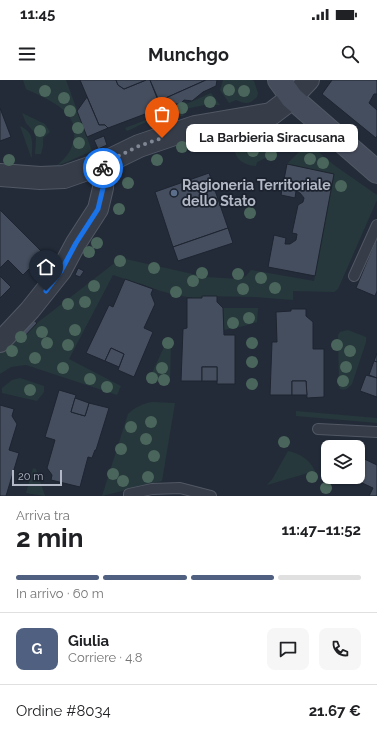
<!DOCTYPE html>
<html lang="it">
<head>
<meta charset="utf-8">
<style>
  body { margin:0; font-family:Raleway,sans-serif; background:#f6f6f6; color:#202124; height:100vh; display:flex; flex-direction:column; font-size:15px; white-space:nowrap }
  * { box-sizing:border-box; margin:0 }
  p { font-size:13px; color:#757577 }
  .icon { flex:none; width:22px; height:22px; fill:none; stroke:currentColor; stroke-width:2; stroke-linecap:round; stroke-linejoin:round }
  .map { position:relative; height:416px; overflow:hidden }
  .drawer { display:flex; flex-direction:column; background:#fff; flex:1 }
  .drawer>* { flex:none }
  .buttons { position:absolute; left:321px; top:360px; display:grid; gap:8px }
  .buttons a { display:grid; place-items:center; width:44px; height:44px; border-radius:8px; background:#fff; box-shadow:0 1px 3px #0004; font-size:20px }
  .scale { position:absolute; left:12px; bottom:10px; width:50px; box-sizing:border-box; padding-left:4px; border:2px solid #b2b8c5; border-top:0; font-size:11px; line-height:14px; white-space:nowrap; color:#b2b8c5; -webkit-text-stroke:3px #1c222e; paint-order:stroke }
  .pin { position:absolute; display:grid; place-items:center; width:34px; height:34px; color:#fff; margin:-41px -17px; border-radius:50% 50% 50% 0; rotate:-45deg; box-shadow:0 0 4px #0007 }
  .pin .icon { rotate:45deg }
  .courier { position:absolute; display:grid; place-items:center; width:40px; height:40px; margin:-20px; border:3px solid #1a73e8; border-radius:50%; background:#fff; color:#222; box-shadow:0 1px 5px #0007 }
  .bubble { position:absolute; height:28px; border-radius:8px; background:#fff; box-shadow:0 1px 3px #0004; font-size:13px; font-weight:700; line-height:28px; text-align:center }
  .overview em { font-style:normal; font-weight:700 }
  .overview div { display:flex; flex-direction:column-reverse }
  .overview { display:flex; align-items:center; justify-content:space-between; height:68px; padding:0 16px }
  h1 { font-size:26px; font-weight:700; line-height:30px }
  .bar { display:grid; grid-template-columns:repeat(4,1fr); gap:6px 4px; align-content:center; height:48px; padding:0 16px }
  .bar i { height:5px; border-radius:3px; background:#e0e0e0 }
  .bar .on { background:#506081 }
  .bar p { grid-column:span 4 }
  .line { display:flex; align-items:center; gap:10px; padding:0 16px; border-top:1px solid #e0e0e0 }
  .line div { flex:1 }
  .round { display:grid; place-items:center; flex:none; width:42px; height:42px; border-radius:8px; background:#f6f6f6 }
  .status { display:flex; justify-content:space-between; align-items:center; height:28px; padding:0 20px; background:#fff; direction:ltr }
  .status svg { height:11px; fill:currentColor }
  header { display:flex; justify-content:space-between; align-items:center; height:52px; padding:0 16px; background:#fff; font-size:18px; font-weight:700 }
  .map>svg:first-child { display:block }
</style>
</head>
<body>
<div class="status"><b>11:45</b><svg viewBox="0 0 49 12"><path d="M0 12V9h3v3zM5 12V6h3v6zM10 12V3h3v9zM15 12V0h3v12zM26 1h20v11H26zM47 4h2v5h-2z"/></svg></div>
<header><svg class="icon" aria-label="menu" viewBox="0 0 24 24"><path d="M4 6h16M4 12h16M4 18h16"/></svg>Munchgo<svg class="icon" aria-label="search" viewBox="0 0 24 24"><circle cx="10" cy="10" r="6"/><path d="M15 15l6 6"/></svg></header>
<div class="map">
<svg width="377" height="416" viewBox="0 0 377 416">
  <rect width="100%" height="100%" fill="#232b39"/>
  <!-- green -->
  <g fill="#26383b">
    <path d="M23,0H66L92,71L67,82L56,86C66,78 72,71 74,58C79,30 46,19 26,9Z"/>
    <path d="M223,0H252L254,1L258,13L257,17C249,25 246,24 236,20L229,23L220,10Z"/>
    <polygon points="211,13 220,25 205,25 185,29 183,36 180,36 177,28"/>
    <path d="M167,32L170,37C164,41 160,39 154,40C145,41 135,48 127,51L125,48Z"/>
    <polygon points="22,33 45,44 50,52 43,58 43,66 41,74 35,74 36,58 34,52 26,43"/>
    <path d="M20,46C35,53 32,62 32,77H31Z"/>
    <path d="M258,51H297C284,70 277,73 257,82L256,86C228,84 227,55 258,55Z"/>
    <path d="M308,63L334,85L377,115V120L338,209L334,212L293,211V220L255,217L202,216V218C180,218 159,211 139,203L138,204L125,199L113,195L69,279L121,306L117,315L26,285L11,287L0,294V272L18,252L24,257L37,243L121,178L206,197L239,199L246,196L251,190L314,201L334,94L287,84Z"/>
    <polygon points="223,228 258,228 257,242 244,246 224,250"/>
    <path d="M348,250L366,257V262L352,304C348,308 346,311 340,309L339,306L338,255L340,252Z"/>
    <polygon points="165,265 171,265 170,301 167,303 154,301 151,295"/>
    <polygon points="20,298 44,306 44,312 37,321 2,313 2,308 12,300"/>
    <path d="M152,322L175,323L162,401L102,416L128,334C135,327 142,324 152,322Z"/>
    <polygon points="296,331 377,338 377,343 296,336"/>
    <path d="M288,371C301,374 309,379 315,391L267,405L273,398Z"/>
    <polygon points="33,388 36,389 45,416 26,413"/>
  </g>
  <!-- building -->
  <g fill="#444e5e" stroke="#1e2430">
    <polygon points="80,0 116,0 118,5 124,9 146,0 150,0 161,28 108,48 105,45 99,45"/>
    <polygon points="116,0 146,0 124,9 118,5"/>
    <polygon points="150,0 206,0 159,21"/>
    <polygon points="206,0 217,0 216,6 203,12 192,21 184,20 180,24 172,24 168,29 163,29 161,28 159,21"/>
    <polygon points="332,0 377,0 377,14 374,14 369,23 377,30 377,56 376,58 322,14"/>
    <polygon points="87,17 99,45 105,45 108,48 87,57 77,31"/>
    <polygon points="0,28 11,57 0,61"/>
    <polygon points="104,56 107,65 98,69 94,60"/>
    <polygon points="287,84 334,94 315,196 268,187 274,155 286,158 285,164 290,164 296,160 297,154 292,153 298,125 303,122 304,118 300,113 296,111 295,118 281,115"/>
    <polygon points="209,93 228,148 173,167 155,112"/>
    <polygon points="0,130 44,174 23,195 8,180 0,188"/>
    <polygon points="228,148 233,163 178,181 173,167"/>
    <polygon points="377,157 377,211 375,216 356,208"/>
    <polygon points="78,188 84,191 80,197 75,195"/>
    <polygon points="0,196 11,207 0,218"/>
    <polygon points="125,199 153,209 151,214 155,224 144,248 153,252 134,297 118,290 124,274 111,268 105,281 86,273 109,225 113,227"/>
    <polygon points="202,216 217,216 217,222 223,228 224,255 235,255 235,304 217,304 217,287 202,287 202,301 181,301 183,249 187,248 187,218 202,218"/>
    <polygon points="291,229 306,229 306,236 313,242 313,269 324,269 324,317 307,318 306,301 292,301 292,315 270,315 272,262 277,262 276,232 291,231"/>
    <polygon points="31,238 37,243 24,257 18,252"/>
    <polygon points="111,268 124,274 119,287 105,281"/>
    <polygon points="377,273 377,282 374,281"/>
    <polygon points="374,281 377,282 377,298 369,295"/>
    <rect x="202" y="287" width="15" height="14"/>
    <polygon points="366,295 377,298 377,317 360,311"/>
    <polygon points="292,301 306,301 307,315 292,315"/>
    <polygon points="59,310 76,315 71,332 85,336 89,323 109,328 96,370 95,370 92,378 88,377 80,407 51,400 52,395 47,388 55,360 45,357"/>
    <polygon points="75,318 89,323 85,336 71,332"/>
    <polygon points="0,325 14,329 12,336 17,344 9,370 19,373 6,416 0,416"/>
    <polygon points="358,376 377,385 377,416 369,416 373,408 349,397 358,397"/>
  </g>
  <g fill="none" stroke-linecap="round" stroke-linejoin="round">
    <defs>
      <g id="service">
        <polyline points="354,196 377,145"/>
        <polyline points="318,349 377,352"/>
        <polyline points="129,416 129,414 152,409 180,408 211,416"/>
      </g>
      <g id="minor">
        <polyline points="292,18 309,0"/>
        <polyline points="0,262 30,230 61,191 76,163 98,129 103,108 104,83"/>
      </g>
      <polyline id="tertiary" points="0,95 40,98 64,97 104,83 139,66 195,47 271,34 292,18"/>
      <polyline id="secondary" points="279,0 292,18 377,92"/>
    </defs>
    <!-- service casing -->
    <use href="#service" stroke="#525864" stroke-width="12"/>
    <!-- minor casing -->
    <use href="#minor" stroke="#525864" stroke-width="22"/>
    <!-- tertiary casing -->
    <use href="#tertiary" stroke="#525864" stroke-width="24"/>
    <!-- secondary casing -->
    <use href="#secondary" stroke="#525864" stroke-width="24"/>
    <!-- service -->
    <use href="#service" stroke="#363d49" stroke-width="10"/>
    <!-- minor -->
    <use href="#minor" stroke="#363d49" stroke-width="20"/>
    <!-- tertiary -->
    <use href="#tertiary" stroke="#363d49" stroke-width="22"/>
    <!-- secondary -->
    <use href="#secondary" stroke="#454c5c" stroke-width="22"/>
  </g>
  <!-- trees -->
  <g fill="#4a655b">
    <circle cx="229" cy="10" r="6"/>
    <circle cx="45" cy="11" r="6"/>
    <circle cx="244" cy="11" r="6"/>
    <circle cx="64" cy="18" r="6"/>
    <circle cx="210" cy="22" r="6"/>
    <circle cx="182" cy="28" r="6"/>
    <circle cx="70" cy="31" r="6"/>
    <circle cx="165" cy="37" r="6"/>
    <circle cx="78" cy="48" r="6"/>
    <circle cx="40" cy="51" r="6"/>
    <circle cx="268" cy="60" r="6"/>
    <circle cx="79" cy="63" r="6"/>
    <circle cx="182" cy="67" r="6"/>
    <circle cx="253" cy="71" r="6"/>
    <circle cx="271" cy="75" r="6"/>
    <circle cx="310" cy="79" r="6"/>
    <circle cx="9" cy="80" r="6"/>
    <circle cx="157" cy="80" r="6"/>
    <circle cx="323" cy="83" r="6"/>
    <circle cx="128" cy="103" r="6"/>
    <circle cx="341" cy="106" r="6"/>
    <circle cx="119" cy="129" r="6"/>
    <circle cx="250" cy="133" r="6"/>
    <circle cx="97" cy="163" r="6"/>
    <circle cx="89" cy="172" r="6"/>
    <circle cx="120" cy="181" r="6"/>
    <circle cx="154" cy="188" r="6"/>
    <circle cx="202" cy="193" r="6"/>
    <circle cx="238" cy="194" r="6"/>
    <circle cx="261" cy="198" r="6"/>
    <circle cx="193" cy="201" r="6"/>
    <circle cx="94" cy="206" r="6"/>
    <circle cx="275" cy="208" r="6"/>
    <circle cx="243" cy="209" r="6"/>
    <circle cx="176" cy="212" r="6"/>
    <circle cx="85" cy="222" r="6"/>
    <circle cx="68" cy="224" r="6"/>
    <circle cx="249" cy="238" r="6"/>
    <circle cx="233" cy="243" r="6"/>
    <circle cx="75" cy="250" r="6"/>
    <circle cx="42" cy="252" r="6"/>
    <circle cx="21" cy="257" r="6"/>
    <circle cx="47" cy="263" r="6"/>
    <circle cx="168" cy="263" r="6"/>
    <circle cx="252" cy="263" r="6"/>
    <circle cx="68" cy="265" r="6"/>
    <circle cx="337" cy="265" r="6"/>
    <circle cx="12" cy="271" r="6"/>
    <circle cx="350" cy="271" r="6"/>
    <circle cx="35" cy="278" r="6"/>
    <circle cx="252" cy="282" r="6"/>
    <circle cx="346" cy="287" r="6"/>
    <circle cx="63" cy="288" r="6"/>
    <circle cx="162" cy="288" r="6"/>
    <circle cx="152" cy="298" r="6"/>
    <circle cx="90" cy="299" r="6"/>
    <circle cx="164" cy="300" r="6"/>
    <circle cx="343" cy="301" r="6"/>
    <circle cx="252" cy="304" r="6"/>
    <circle cx="107" cy="307" r="6"/>
    <circle cx="30" cy="310" r="6"/>
    <circle cx="151" cy="342" r="6"/>
    <circle cx="131" cy="347" r="6"/>
    <circle cx="146" cy="359" r="6"/>
    <circle cx="284" cy="362" r="6"/>
    <circle cx="121" cy="369" r="6"/>
    <circle cx="154" cy="376" r="6"/>
    <circle cx="113" cy="394" r="6"/>
    <circle cx="148" cy="397" r="6"/>
    <circle cx="312" cy="397" r="6"/>
    <circle cx="123" cy="401" r="6"/>
    <circle cx="326" cy="408" r="6"/>
  </g>
  <g fill="none" stroke-linecap="round" stroke-linejoin="round">
    <!-- done -->
    <polyline stroke="#808794" stroke-width="4" stroke-dasharray="0 7.2" points="103,88 104,83 139,66 162,58"/>
    <!-- route -->
    <polyline stroke="#1a73e8" stroke-width="5" points="46,211 61,191 76,163 98,129 103,108 103,88"/>
  </g>
  <!-- markers -->
  <circle fill="#5c6f8a" stroke="#1c222e" stroke-width="1.5" cx="174" cy="113" r="4"/>
  <g text-anchor="middle" dominant-baseline="central" stroke-width="3.5" stroke-linejoin="round" paint-order="stroke">
    <!-- poi labels -->
    <g font-size="14" font-weight="bold" fill="#b2b8c5" stroke="#1c222e" text-anchor="start">
      <text x="182" y="105">Ragioneria Territoriale<tspan x="182" dy="16">dello Stato</tspan></text>
    </g>
  </g>
</svg>
<div class="buttons">
<a><svg class="icon" aria-label="layers" viewBox="0 0 24 24"><path d="M12 4l9 5-9 5-9-5zM3 14l9 5 9-5"/></svg></a>
</div>
<div class="scale">20 m</div>
<div class="pin" style="left:162px;top:58px;background:#ea580c"><svg class="icon" aria-label="bag" viewBox="0 0 24 24"><path d="M5 8h14l-1 12H6zM9 8a3 3 0 0 1 6 0"/></svg></div>
<div class="pin" style="left:46px;top:211px;background:#1f2937"><svg class="icon" aria-label="home" viewBox="0 0 24 24"><path d="M3 11l9-7 9 7M6 9v11h12V9"/></svg></div>
<div class="courier" style="left:103px;top:88px"><svg class="icon" aria-label="bike" viewBox="0 0 24 24"><circle cx="6" cy="16" r="4"/><circle cx="18" cy="16" r="4"/><path d="M6 16l4-8h5l3 8M10 8l3 8H6M13 5h3"/></svg></div>
<div class="bubble" style="left:186px;top:44px;width:172px">La Barbieria Siracusana</div>
</div>
<section class="drawer">
<div class="overview"><div><h1>2 min</h1><p>Arriva tra</p></div><em>11:47–11:52</em></div>
<div class="bar"><i class="on"></i><i class="on"></i><i class="on"></i><i></i><p>In arrivo · 60 m</p></div>
<div class="line" style="height:72px"><b class="round" style="background:#506081;color:#fff">G</b><div><b>Giulia</b><p>Corriere · 4.8</p></div><a class="round"><svg class="icon" aria-label="chat" viewBox="0 0 24 24"><path d="M4 5h16v11H9l-5 4z"/></svg></a><a class="round"><svg class="icon" aria-label="phone" viewBox="0 0 24 24"><path d="M5 4h4l2 5-3 2q2 4 5 5l2-3 5 2v4C11 20 4 13 5 4z"/></svg></a></div>
<div class="line" style="height:52px"><div>Ordine #8034</div><b>21.67 €</b></div>
</section>
</body>
</html>
